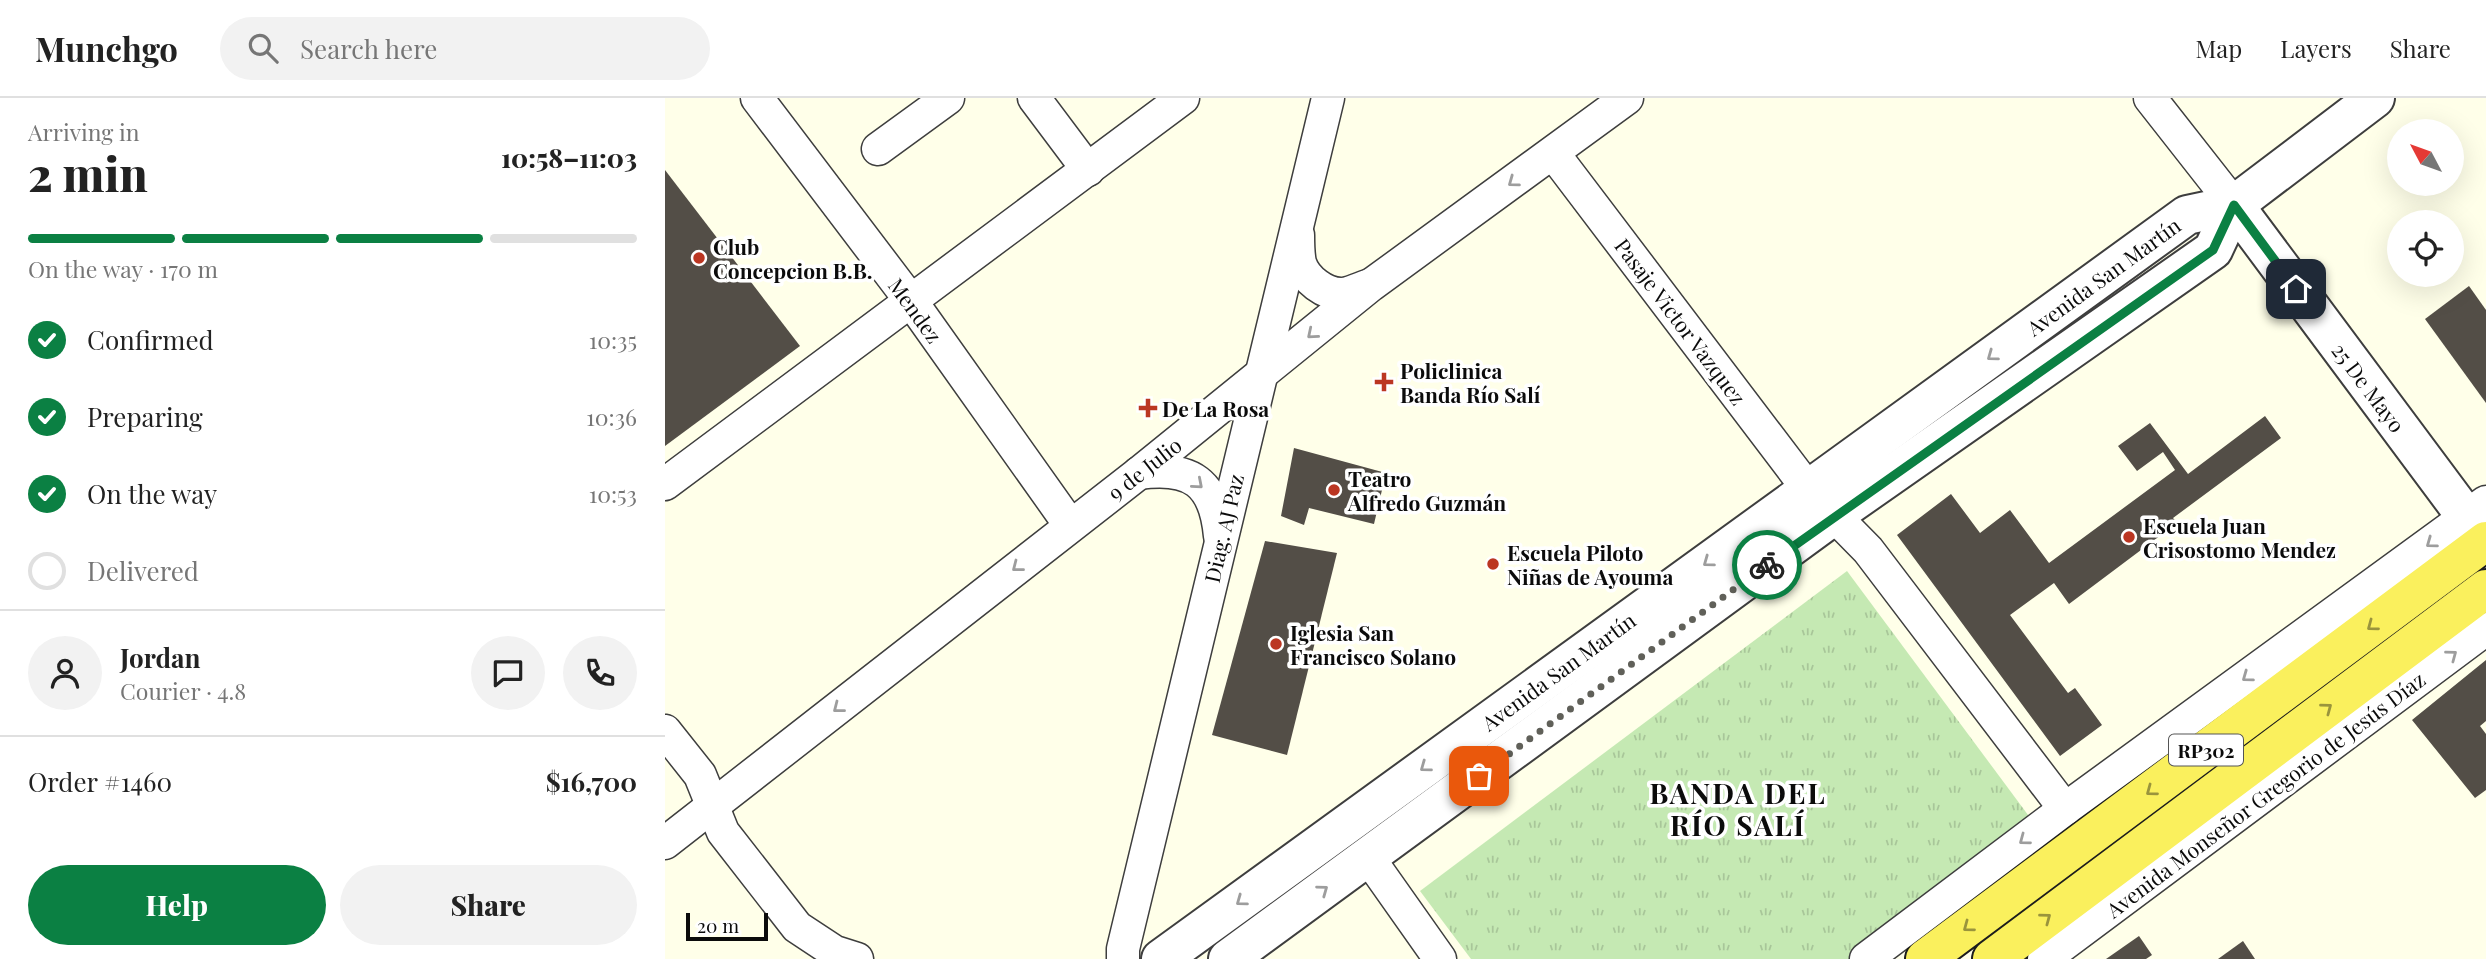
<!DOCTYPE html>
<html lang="en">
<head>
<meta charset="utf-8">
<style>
  body { margin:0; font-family:"Playfair Display",serif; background:#f2f2f2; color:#222; height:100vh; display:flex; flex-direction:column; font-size:26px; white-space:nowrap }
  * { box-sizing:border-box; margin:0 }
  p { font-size:23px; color:#767676 }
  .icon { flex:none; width:38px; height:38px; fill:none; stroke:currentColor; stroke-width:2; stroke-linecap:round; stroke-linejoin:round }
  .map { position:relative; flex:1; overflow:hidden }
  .sheet { display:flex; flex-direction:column; background:#fff; width:665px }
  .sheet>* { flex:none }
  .needle { width:46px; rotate:311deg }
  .buttons { position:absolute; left:1722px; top:21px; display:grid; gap:14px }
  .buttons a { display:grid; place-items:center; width:77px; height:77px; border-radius:50%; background:#fff; box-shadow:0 7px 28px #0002; font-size:35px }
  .scale { position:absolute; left:21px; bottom:18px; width:82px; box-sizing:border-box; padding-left:7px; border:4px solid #0b0b0b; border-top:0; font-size:19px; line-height:24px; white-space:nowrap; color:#0b0b0b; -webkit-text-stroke:5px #fff; paint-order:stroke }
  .pin { position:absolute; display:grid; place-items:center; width:60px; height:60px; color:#fff; margin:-30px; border-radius:14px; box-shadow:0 4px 10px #0006 }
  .courier { position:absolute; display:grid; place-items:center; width:70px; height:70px; margin:-35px; border:5px solid #0b8043; border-radius:50%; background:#fff; color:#222; box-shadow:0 2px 9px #0007 }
  .headline em { font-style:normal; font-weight:800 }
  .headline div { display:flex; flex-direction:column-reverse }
  .headline { display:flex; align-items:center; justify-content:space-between; height:119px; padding:0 28px }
  h1 { font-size:46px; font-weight:800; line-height:52px }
  .bar { display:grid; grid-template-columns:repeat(4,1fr); gap:10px 7px; align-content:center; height:84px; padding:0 28px }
  .bar i { height:9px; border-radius:5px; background:#e0e0e0 }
  .bar .selected { background:#0b8043 }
  .bar p { grid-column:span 4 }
  .line { display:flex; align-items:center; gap:18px; padding:0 28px; border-top:2px solid #e0e0e0 }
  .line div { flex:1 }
  .round { display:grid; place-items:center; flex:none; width:74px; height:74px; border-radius:37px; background:#f2f2f2 }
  ol { padding:0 28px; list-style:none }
  li { display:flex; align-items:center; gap:21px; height:77px }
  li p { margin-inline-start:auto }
  li .icon { padding:7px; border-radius:50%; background:#0b8043; color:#fff; stroke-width:4 }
  li:last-child { color:#767676 }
  li i { width:38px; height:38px; border:4px solid #e0e0e0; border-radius:50% }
  .cta { display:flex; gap:14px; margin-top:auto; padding:14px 28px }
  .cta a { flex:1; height:80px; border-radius:42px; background:#0b8043; color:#fff; font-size:28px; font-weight:800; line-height:80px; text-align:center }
  .cta a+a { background:#f2f2f2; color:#222 }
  header { display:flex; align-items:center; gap:42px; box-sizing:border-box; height:98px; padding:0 35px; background:#fff; border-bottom:2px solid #e0e0e0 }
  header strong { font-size:33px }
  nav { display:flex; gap:38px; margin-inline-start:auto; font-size:24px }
  .search { width:490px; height:63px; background:#f2f2f2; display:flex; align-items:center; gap:18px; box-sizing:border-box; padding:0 24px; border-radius:38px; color:#767676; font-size:26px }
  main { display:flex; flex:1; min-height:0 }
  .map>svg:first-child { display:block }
</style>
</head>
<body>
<header>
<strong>Munchgo</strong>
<div class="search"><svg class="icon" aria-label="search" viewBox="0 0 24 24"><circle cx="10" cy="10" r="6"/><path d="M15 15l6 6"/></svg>Search here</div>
<nav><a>Map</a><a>Layers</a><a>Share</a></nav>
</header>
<main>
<section class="sheet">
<div class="headline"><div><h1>2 min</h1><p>Arriving in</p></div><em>10:58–11:03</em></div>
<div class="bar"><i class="selected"></i><i class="selected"></i><i class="selected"></i><i></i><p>On the way · 170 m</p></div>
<ol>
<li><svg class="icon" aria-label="check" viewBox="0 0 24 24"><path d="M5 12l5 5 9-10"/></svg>Confirmed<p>10:35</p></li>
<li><svg class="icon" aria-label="check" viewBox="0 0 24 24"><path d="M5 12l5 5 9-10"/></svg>Preparing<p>10:36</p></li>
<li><svg class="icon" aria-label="check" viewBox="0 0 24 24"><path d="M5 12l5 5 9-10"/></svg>On the way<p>10:53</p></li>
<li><i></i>Delivered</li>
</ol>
<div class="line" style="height:126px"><a class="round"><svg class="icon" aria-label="person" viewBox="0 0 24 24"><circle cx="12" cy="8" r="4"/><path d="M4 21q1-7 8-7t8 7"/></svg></a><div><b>Jordan</b><p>Courier · 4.8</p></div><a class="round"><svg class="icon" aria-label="chat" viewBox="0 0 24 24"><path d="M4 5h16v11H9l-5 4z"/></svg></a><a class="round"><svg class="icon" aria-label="phone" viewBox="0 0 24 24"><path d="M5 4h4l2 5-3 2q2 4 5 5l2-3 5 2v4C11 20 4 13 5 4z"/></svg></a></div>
<div class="line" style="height:91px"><div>Order #1460</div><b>$16,700</b></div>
<div class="cta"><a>Help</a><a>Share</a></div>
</section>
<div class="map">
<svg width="1821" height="861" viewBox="0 0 1821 861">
  <defs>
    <pattern id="park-tufts" width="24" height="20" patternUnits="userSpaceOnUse" patternTransform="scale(1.75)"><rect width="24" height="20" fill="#c5e9b3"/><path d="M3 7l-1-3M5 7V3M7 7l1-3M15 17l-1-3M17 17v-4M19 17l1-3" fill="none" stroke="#a8c699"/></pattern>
  </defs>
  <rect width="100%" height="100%" fill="#ffffe9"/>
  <!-- park -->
  <polygon fill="url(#park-tufts)" points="1182,473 1369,725 1188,861 806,861 755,793"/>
  <!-- building -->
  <g fill="#534e47">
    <polygon points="0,72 135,248 0,348"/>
    <polygon points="1804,188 1821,212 1821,305 1760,221"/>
    <polygon points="1600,318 1616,340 1508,420 1512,425 1404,506 1389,485 1345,517 1403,595 1410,590 1437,627 1395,658 1232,437 1286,396 1315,435 1345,412 1384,465 1510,372 1498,354 1472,373 1453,348 1485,325 1523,376"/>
    <polygon points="629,350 721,375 709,426 644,410 639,427 616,418"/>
    <polygon points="600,443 672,455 622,657 547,637"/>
    <polygon points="1821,562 1821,623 1815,628 1821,636 1821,692 1810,700 1747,622"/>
    <polygon points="1474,838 1487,857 1481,861 1441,861"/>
    <polygon points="1578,843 1590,861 1553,861"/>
  </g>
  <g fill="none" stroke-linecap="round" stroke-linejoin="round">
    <defs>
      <g id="minor">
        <polyline points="92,0 246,203 405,427"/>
        <polyline points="369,0 423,72"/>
        <polyline points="1485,0 1569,107"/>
        <polyline points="213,51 283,0"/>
        <polyline points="888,55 1143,391 1203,452 1400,711"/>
        <path d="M633,137C633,146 633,156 635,165C640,181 660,197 678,196C686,195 696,190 705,187"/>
        <path d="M474,375C526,368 550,384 555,438"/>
        <polyline points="0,386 518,0"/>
        <polyline points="0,633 35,677 58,734 132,829 170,854 192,861"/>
        <polyline points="0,745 474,375 706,187 962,0"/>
        <polyline points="703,759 775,861"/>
        <polyline points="458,861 458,851 663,0"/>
        <polyline points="1201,861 1400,711 1821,404"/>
        <polyline points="1379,861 1821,531"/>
      </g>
      <g id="tertiary">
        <polyline points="1569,107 1820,444"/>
        <polyline points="496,861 1522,117 1569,107 1710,0"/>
        <polyline points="563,861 1168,418 1548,152 1569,107"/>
      </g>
      <g id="primary">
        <polyline points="1260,861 1821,443"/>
        <polyline points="1327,861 1821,491"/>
      </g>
    </defs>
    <!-- minor casing -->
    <use href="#minor" stroke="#3e3e3e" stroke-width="35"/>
    <!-- tertiary casing -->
    <use href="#tertiary" stroke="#3e3e3e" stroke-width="42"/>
    <!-- primary casing -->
    <use href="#primary" stroke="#1c1c1c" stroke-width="42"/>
    <!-- minor -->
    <use href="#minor" stroke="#fff" stroke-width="32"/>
    <!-- tertiary -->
    <use href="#tertiary" stroke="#fff" stroke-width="38"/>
    <!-- primary -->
    <use href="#primary" stroke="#faf05d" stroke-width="38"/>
  </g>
  <!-- one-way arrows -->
  <defs><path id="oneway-chevron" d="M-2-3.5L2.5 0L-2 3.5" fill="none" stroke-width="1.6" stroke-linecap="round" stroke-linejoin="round" transform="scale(1.75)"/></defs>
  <g stroke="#9d9d9d">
    <use href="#oneway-chevron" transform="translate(848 84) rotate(144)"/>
    <use href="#oneway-chevron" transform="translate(647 236) rotate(140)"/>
    <use href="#oneway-chevron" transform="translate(1327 258) rotate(144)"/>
    <use href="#oneway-chevron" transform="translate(533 386) rotate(41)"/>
    <use href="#oneway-chevron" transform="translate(1766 445) rotate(144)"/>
    <use href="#oneway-chevron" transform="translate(1043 464) rotate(144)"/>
    <use href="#oneway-chevron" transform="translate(352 469) rotate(142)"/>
    <use href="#oneway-chevron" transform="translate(1787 557) rotate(-37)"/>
    <use href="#oneway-chevron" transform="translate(1582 579) rotate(144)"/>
    <use href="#oneway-chevron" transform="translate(173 610) rotate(142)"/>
    <use href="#oneway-chevron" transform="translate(760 669) rotate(144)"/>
    <use href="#oneway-chevron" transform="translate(1359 742) rotate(143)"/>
    <use href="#oneway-chevron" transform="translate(658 792) rotate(-36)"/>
    <use href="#oneway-chevron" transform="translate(576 803) rotate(144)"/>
  </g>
  <g stroke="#9a943c">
    <use href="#oneway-chevron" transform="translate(1707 528) rotate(143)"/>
    <use href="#oneway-chevron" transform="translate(1662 610) rotate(-37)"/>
    <use href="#oneway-chevron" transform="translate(1486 693) rotate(143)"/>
    <use href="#oneway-chevron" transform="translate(1381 820) rotate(-37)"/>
    <use href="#oneway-chevron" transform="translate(1303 829) rotate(143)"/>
  </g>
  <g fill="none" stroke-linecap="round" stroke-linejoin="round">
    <!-- done -->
    <polyline stroke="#606059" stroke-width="7" stroke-dasharray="0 12.6" points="814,678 1102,467"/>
    <!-- route -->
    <polyline stroke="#0b8043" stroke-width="9" points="1102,467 1548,152 1569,107 1631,191"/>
  </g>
  <!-- markers -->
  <g fill="#bb3622" stroke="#fff" stroke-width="2.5">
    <circle cx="34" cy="160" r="7"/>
    <path d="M715.5 273.5h7v7h7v7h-7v7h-7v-7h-7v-7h7z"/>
    <path d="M479.5 299.5h7v7h7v7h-7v7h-7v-7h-7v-7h7z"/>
    <circle cx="669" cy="392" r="7"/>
    <circle cx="1464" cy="439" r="7"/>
    <circle cx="828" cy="466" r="7"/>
    <circle cx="611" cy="546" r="7"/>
  </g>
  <g text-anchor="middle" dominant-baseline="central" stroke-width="7" stroke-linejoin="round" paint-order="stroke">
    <!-- shield labels -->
    <rect fill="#fff" stroke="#545454" stroke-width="2" x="1504" y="636.5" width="74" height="31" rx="5"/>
    <g font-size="19" font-weight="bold" fill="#0b0b0b">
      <text x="1541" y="652">RP302</text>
    </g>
    <!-- poi labels -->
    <g font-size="21" font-weight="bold" fill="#0b0b0b" stroke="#fff" text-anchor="start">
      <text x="48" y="148">Club<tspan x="48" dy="24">Concepcion B.B.</tspan></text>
      <text x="735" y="272">Policlinica<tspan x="735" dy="24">Banda Río Salí</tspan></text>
      <text x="497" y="310">De La Rosa</text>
      <text x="683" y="380">Teatro<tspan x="683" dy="24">Alfredo Guzmán</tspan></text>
      <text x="1478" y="427">Escuela Juan<tspan x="1478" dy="24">Crisostomo Mendez</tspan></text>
      <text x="842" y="454">Escuela Piloto<tspan x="842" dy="24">Niñas de Ayouma</tspan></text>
      <text x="625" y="534">Iglesia San<tspan x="625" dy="24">Francisco Solano</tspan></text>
    </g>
    <!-- street labels -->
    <g font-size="21" fill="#0b0b0b" stroke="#fff">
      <text transform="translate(1438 178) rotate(-36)">Avenida San Martín</text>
      <text transform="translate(251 212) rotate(54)">Mendez</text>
      <text transform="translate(1016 223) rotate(53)">Pasaje Victor Vazquez</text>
      <text transform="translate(1704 289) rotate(53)">25 De Mayo</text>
      <text transform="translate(479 370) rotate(-38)">9 de Julio</text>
      <text transform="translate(558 430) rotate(-77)">Diag. AJ Paz</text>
      <text transform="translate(893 573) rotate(-36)">Avenida San Martín</text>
      <text transform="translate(1600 696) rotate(-37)">Avenida Monseñor Gregorio de Jesús Díaz</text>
    </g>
    <!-- district labels -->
    <g font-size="28" font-weight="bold" letter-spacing="2" fill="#0b0b0b" stroke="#fff">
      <text x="1073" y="694">BANDA DEL<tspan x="1073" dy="32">RÍO SALÍ</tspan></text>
    </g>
  </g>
</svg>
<div class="buttons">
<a><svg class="needle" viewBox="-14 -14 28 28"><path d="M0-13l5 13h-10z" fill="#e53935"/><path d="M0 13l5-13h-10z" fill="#767676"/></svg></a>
<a><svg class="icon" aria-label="locate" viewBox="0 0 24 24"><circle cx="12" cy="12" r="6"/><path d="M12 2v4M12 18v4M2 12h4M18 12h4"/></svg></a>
</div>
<div class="scale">20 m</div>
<div class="pin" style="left:814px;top:678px;background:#ea580c"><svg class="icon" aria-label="bag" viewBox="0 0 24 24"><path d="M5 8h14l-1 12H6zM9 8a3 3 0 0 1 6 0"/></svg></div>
<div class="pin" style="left:1631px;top:191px;background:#1f2937"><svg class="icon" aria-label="home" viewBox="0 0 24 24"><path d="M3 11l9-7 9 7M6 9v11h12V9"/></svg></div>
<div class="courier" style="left:1102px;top:467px"><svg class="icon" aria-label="bike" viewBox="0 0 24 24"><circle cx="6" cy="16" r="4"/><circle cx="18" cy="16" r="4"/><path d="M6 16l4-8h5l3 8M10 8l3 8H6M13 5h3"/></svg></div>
</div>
</main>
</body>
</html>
